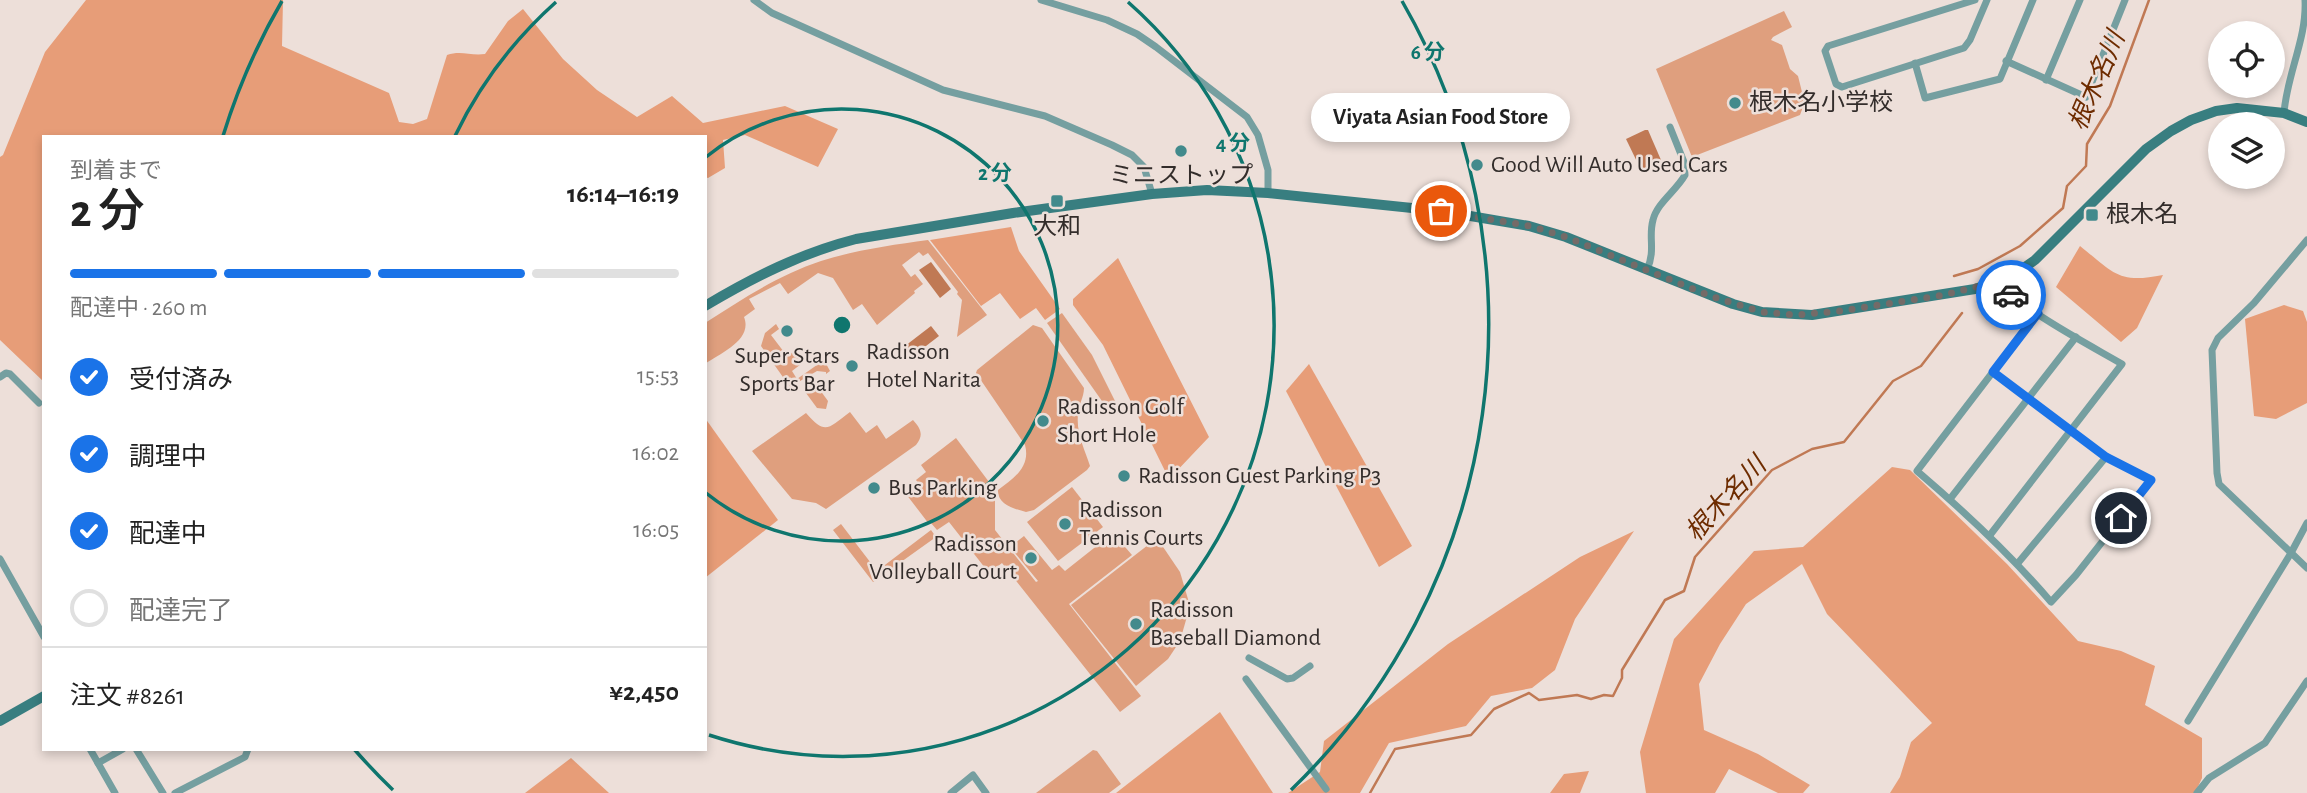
<!DOCTYPE html>
<html lang="ja">
<head>
<meta charset="utf-8">
<style>
  body { margin:0; font-family:"Alegreya Sans","Noto Sans JP",sans-serif; background:#f6f6f6; color:#222; height:100vh; display:flex; flex-direction:column; font-size:26px; white-space:nowrap }
  * { box-sizing:border-box; margin:0 }
  p { font-size:23px; color:#767676 }
  .icon { flex:none; width:38px; height:38px; fill:none; stroke:currentColor; stroke-width:2; stroke-linecap:round; stroke-linejoin:round }
  .map { position:relative; flex:1; overflow:hidden }
  .sheet { position:absolute; left:42px; top:135px; width:665px; height:616px; display:flex; flex-direction:column; background:#fff; border-radius:0px; box-shadow:0 4px 10px #0003 }
  .sheet>* { flex:none }
  .buttons { position:absolute; left:2208px; top:21px; display:grid; gap:14px }
  .buttons a { display:grid; place-items:center; width:77px; height:77px; border-radius:50%; background:#fff; box-shadow:0 4px 10px #0003; font-size:35px }
  .pin { position:absolute; display:grid; place-items:center; width:60px; height:60px; color:#fff; margin:-30px; border:4px solid #fff; border-radius:50%; box-shadow:0 2px 7px #0007 }
  .courier { position:absolute; display:grid; place-items:center; width:70px; height:70px; margin:-35px; border:5px solid #1a73e8; border-radius:50%; background:#fff; color:#222; box-shadow:0 2px 9px #0007 }
  .bubble { position:absolute; height:49px; border-radius:24px; background:#fff; box-shadow:0 4px 10px #0003; font-size:23px; font-weight:600; line-height:49px; text-align:center }
  .overview em { font-style:normal; font-weight:600 }
  .overview div { display:flex; flex-direction:column-reverse }
  .overview { display:flex; align-items:center; justify-content:space-between; height:119px; padding:0 28px }
  h1 { font-size:46px; font-weight:600; line-height:52px }
  .bar { display:grid; grid-template-columns:repeat(4,1fr); gap:10px 7px; align-content:center; height:84px; padding:0 28px }
  .bar i { height:9px; border-radius:5px; background:#e0e0e0 }
  .bar .on { background:#1a73e8 }
  .bar p { grid-column:span 4 }
  .line { display:flex; align-items:center; gap:18px; padding:0 28px; border-top:2px solid #e0e0e0 }
  .line div { flex:1 }
  ol { padding:0 28px; list-style:none }
  li { display:flex; align-items:center; gap:21px; height:77px }
  li p { margin-inline-start:auto }
  li .icon { padding:7px; border-radius:50%; background:#1a73e8; color:#fff; stroke-width:4 }
  li:last-child { color:#767676 }
  li i { width:38px; height:38px; border:4px solid #e0e0e0; border-radius:50% }
  .map>svg:first-child { display:block }
</style>
</head>
<body>
<div class="map">
<svg width="2307" height="793" viewBox="0 0 2307 793">
  <rect width="100%" height="100%" fill="#eddfd9"/>
  <!-- green -->
  <g fill="#df9f7e">
    <polygon points="1784,11 1792,27 1773,37 1771,40 1782,45 1790,69 1798,76 1803,96 1804,104 1800,115 1692,157 1656,69"/>
    <path d="M928,240L987,315L957,337L962,300L957,294L958,292L928,253L923,256L919,252L902,265L911,277L915,274L923,284L914,291L915,293L877,325L862,304L853,310L833,278L818,273L788,294L780,283L749,299L755,309L744,317C753,340 721,353 705,364V323C742,299 779,275 821,261C856,250 892,245 928,240Z"/>
    <polygon points="1062,313 1092,355 1120,411 1109,411 1047,323"/>
    <polygon points="776,324 779,329 771,335 787,356 796,350 805,361 792,371 797,379 824,360 830,371 826,374 826,372 817,371 790,387 761,346 765,333"/>
    <path d="M1033,325L1042,328L1084,388C1084,398 1078,405 1078,415C1076,433 1085,450 1090,466L1087,470L1034,510L1026,512C1014,509 997,504 998,490C1013,479 1031,467 1025,445L976,373L977,370Z"/>
    <polygon points="812,384 817,386 828,401 826,409 817,408 806,393 807,387"/>
    <path d="M850,412L866,433L877,425L886,439L913,420C921,429 924,435 916,445L826,509L816,503L792,499L752,451L806,413C826,436 828,428 850,412Z"/>
    <polygon points="956,438 995,490 995,530 1036,582 1038,581 1010,547 1024,536 1052,570 1059,565 1065,571 1113,533 1132,555 1069,604 1141,696 1120,712 1002,563 989,573 949,522 937,530 931,523 929,524 906,494 919,484 916,480 926,472 921,465"/>
    <polygon points="1072,487 1103,527 1058,561 1027,522"/>
    <polygon points="841,524 877,571 931,530 936,537 873,582 833,530"/>
    <polygon points="1157,538 1180,572 1190,606 1180,641 1168,659 1136,686 1071,605"/>
    <polygon points="1093,750 1097,751 1121,784 1109,793 1036,793"/>
  </g>
  <!-- forest -->
  <g fill="#e79d78">
    <path d="M86,0H283L282,46L389,93L399,122L413,124L427,119L447,55C461,50 470,56 485,54L508,21L523,9L563,59L597,90L637,117L672,96L703,123L785,106L838,129L818,167L745,135L723,140L725,168L708,178L705,177V136H44V382L0,340V157L3,155L45,52Z"/>
    <polygon points="1011,227 1019,251 1060,309 1045,320 1036,308 1020,319 1000,293 981,306 930,240"/>
    <path d="M2080,246C2114,273 2118,284 2163,275L2137,328L2121,342L2056,287Z"/>
    <polygon points="1118,258 1209,437 1172,476 1166,473 1103,345 1073,305 1073,299"/>
    <polygon points="2284,305 2303,311 2307,322 2307,403 2276,419 2254,416 2245,319"/>
    <polygon points="1309,364 1412,546 1379,567 1286,391"/>
    <polygon points="705,418 778,520 705,578"/>
    <polygon points="1892,467 1910,470 2007,564 2078,641 2121,651 2155,666 2145,705 2202,738 2202,778 2195,793 1890,793 1900,777 1911,742 1932,723 1827,614 1802,564 1746,604 1720,644 1699,684 1704,730 1758,754 1810,785 1803,793 1778,793 1729,769 1715,793 1646,793 1640,752 1674,639 1754,551 1803,547"/>
    <polygon points="1634,531 1575,619 1555,670 1532,688 1491,696 1466,726 1389,743 1360,793 1288,793 1320,772 1324,741 1448,644 1580,557"/>
    <polygon points="1220,712 1273,793 1116,793"/>
    <polygon points="571,758 609,793 525,793"/>
    <polygon points="1589,771 1580,793 1550,793 1564,774"/>
  </g>
  <!-- water -->
  <g fill="#c07954">
    <polygon points="1645,130 1648,130 1661,160 1641,170 1626,139"/>
    <polygon points="931,262 951,289 940,298 919,270"/>
    <polygon points="931,326 939,336 913,356 905,346"/>
  </g>
  <g fill="none" stroke-linecap="round" stroke-linejoin="round">
    <!-- stream -->
    <g stroke="#c07954" stroke-width="2.5">
      <polyline points="1954,276 1978,269 2020,246 2063,208 2067,186 2086,166 2087,144 2110,106 2149,0"/>
      <polyline points="1370,793 1395,749 1471,735 1494,709 1529,693 1539,700 1577,695 1591,699 1604,695 1613,696 1622,678 1622,670 1665,600 1684,591 1695,557 1772,470 1812,449 1844,442 1893,381 1921,366 1962,313"/>
    </g>
    <!-- street -->
    <g stroke="#759fa0" stroke-width="7">
      <polyline points="754,0 772,13 943,90 1045,116 1112,145 1132,155 1144,167 1152,194"/>
      <polyline points="1041,0 1107,20 1137,34 1156,47 1247,117 1258,135 1268,170 1268,193"/>
      <polyline points="1975,0 1828,46 1825,51 1836,84 1842,87 1964,48 1970,40 1987,0"/>
      <polyline points="2006,61 2086,97 2125,0"/>
      <polyline points="1915,63 1925,98 2000,79 2033,0"/>
      <polyline points="2046,80 2080,0"/>
      <path d="M2284,113C2287,74 2307,38 2305,0"/>
      <polyline points="2307,240 2254,303 2218,338 2212,350 2217,473 2219,484 2307,568"/>
      <path d="M1647,270C1656,249 1648,238 1653,220C1657,203 1676,191 1685,175L1684,162L1670,127"/>
      <path d="M1993,372L2106,457L2151,480L2076,575L2051,602C2010,554 1965,512 1917,471L2038,313"/>
      <polyline points="0,377 6,373 10,374 39,403"/>
      <polyline points="1950,499 2076,337"/>
      <path d="M1990,535L2122,364C2095,348 2012,305 2000,281"/>
      <polyline points="0,559 44,637"/>
      <polyline points="2018,563 2106,457"/>
      <polyline points="1249,658 1287,679 1293,678 1310,666"/>
      <polyline points="1246,679 1326,789"/>
      <polyline points="2188,721 2291,553 2307,523"/>
      <polyline points="90,749 115,793"/>
      <polyline points="136,749 163,793"/>
      <polyline points="98,763 123,749"/>
      <polyline points="175,793 245,757 248,749"/>
      <polyline points="951,793 973,775 986,793"/>
      <polyline points="2197,793 2209,778 2265,743 2307,681"/>
    </g>
    <!-- secondary -->
    <g stroke="#387e80" stroke-width="10">
      <path d="M705,306C754,277 801,253 856,239L1013,213L1152,194L1207,190L1268,193L1441,211L1529,226L1566,237L1733,304L1762,312L1812,315L1975,289L2012,276L2035,260L2146,149L2171,131L2191,120L2216,111L2237,108L2284,113L2307,122"/>
      <polyline points="0,721 44,696"/>
    </g>
  </g>
  <g fill="none" stroke-linecap="round" stroke-linejoin="round">
    <!-- done -->
    <polyline stroke="#746b68" stroke-width="7" stroke-dasharray="0 12.6" points="1441,211 1530,226 1566,237 1710,296 1762,312 1796,315 1840,311 1944,295 2000,281 2011,295"/>
    <!-- route -->
    <polyline stroke="#1a73e8" stroke-width="9" points="2011,295 2038,313 1993,372 2106,457 2151,480 2121,518"/>
  </g>
  <!-- distance rings -->
  <g fill="none" stroke="#0f766e" stroke-width="3.5">
    <path d="M706 157A216 216 0 1 1 706 493"/>
    <path d="M455 136A431 431 0 0 1 556 2M1128 2A431 431 0 0 1 709 735"/>
    <path d="M393 790A647 647 0 0 1 354 749M223 136A647 647 0 0 1 282 1M1402 1A647 647 0 0 1 1291 790"/>
  </g>
  <!-- markers -->
  <g fill="#428a8c" stroke="#eddfd9" stroke-width="2.5">
    <circle cx="1735" cy="103" r="7"/>
    <circle cx="1181" cy="151" r="7"/>
    <circle cx="1477" cy="165" r="7"/>
    <rect x="1050" y="194" width="14" height="14" rx="3.5"/>
    <rect x="2085" y="208" width="14" height="14" rx="3.5"/>
    <circle cx="787" cy="331" r="7"/>
    <circle cx="852" cy="366" r="7"/>
    <circle cx="1043" cy="421" r="7"/>
    <circle cx="1124" cy="476" r="7"/>
    <circle cx="874" cy="488" r="7"/>
    <circle cx="1065" cy="524" r="7"/>
    <circle cx="1031" cy="558" r="7"/>
    <circle cx="1136" cy="624" r="7"/>
  </g>
  <g text-anchor="middle" dominant-baseline="central" stroke-width="5" stroke-linejoin="round" paint-order="stroke">
    <!-- poi labels -->
    <g font-size="24" fill="#332d2b" stroke="#eddfd9" text-anchor="start">
      <text x="1749" y="103">根木名小学校</text>
      <text x="1491" y="165">Good Will Auto Used Cars</text>
      <text x="1181" y="176" text-anchor="middle">ミニストップ</text>
      <text x="2106" y="215">根木名</text>
      <text x="1057" y="227" text-anchor="middle">大和</text>
      <text x="866" y="352">Radisson<tspan x="866" dy="28">Hotel Narita</tspan></text>
      <text x="787" y="356" text-anchor="middle">Super Stars<tspan x="787" dy="28">Sports Bar</tspan></text>
      <text x="1057" y="407">Radisson Golf<tspan x="1057" dy="28">Short Hole</tspan></text>
      <text x="1138" y="476">Radisson Guest Parking P3</text>
      <text x="888" y="488">Bus Parking</text>
      <text x="1079" y="510">Radisson<tspan x="1079" dy="28">Tennis Courts</tspan></text>
      <text x="1017" y="544" text-anchor="end">Radisson<tspan x="1017" dy="28">Volleyball Court</tspan></text>
      <text x="1150" y="610">Radisson<tspan x="1150" dy="28">Baseball Diamond</tspan></text>
    </g>
    <!-- water labels -->
    <g font-size="26" font-style="italic" fill="#6e2c00" stroke="#eddfd9">
      <text transform="translate(2097 81) rotate(-67)">根木名川</text>
      <text transform="translate(1726 499) rotate(-47)">根木名川</text>
    </g>
  </g>
  <circle cx="842" cy="325" r="10" fill="#0f766e" stroke="#eddfd9" stroke-width="3.5"/>
  <g font-size="21" text-anchor="middle" font-weight="bold" fill="#0f766e" stroke="#eddfd9" stroke-width="5" stroke-linejoin="round" paint-order="stroke">
    <text x="1428" y="59">6 分</text>
    <text x="1233" y="150">4 分</text>
    <text x="995" y="180">2 分</text>
  </g>
</svg>
<div class="buttons">
<a><svg class="icon" aria-label="locate" viewBox="0 0 24 24"><circle cx="12" cy="12" r="6"/><path d="M12 2v4M12 18v4M2 12h4M18 12h4"/></svg></a>
<a><svg class="icon" aria-label="layers" viewBox="0 0 24 24"><path d="M12 4l9 5-9 5-9-5zM3 14l9 5 9-5"/></svg></a>
</div>
<div class="pin" style="left:1441px;top:211px;background:#ea580c"><svg class="icon" aria-label="bag" viewBox="0 0 24 24"><path d="M5 8h14l-1 12H6zM9 8a3 3 0 0 1 6 0"/></svg></div>
<div class="pin" style="left:2121px;top:518px;background:#1f2937"><svg class="icon" aria-label="home" viewBox="0 0 24 24"><path d="M3 11l9-7 9 7M6 9v11h12V9"/></svg></div>
<div class="courier" style="left:2011px;top:295px"><svg class="icon" aria-label="car" viewBox="0 0 24 24"><path d="M5 17H2v-5l4-1 3-4h7l3 4 3 1v5h-3M9 17h6M6 11h13"/><circle cx="7" cy="17" r="2"/><circle cx="17" cy="17" r="2"/></svg></div>
<div class="bubble" style="left:1311px;top:93px;width:259px">Viyata Asian Food Store</div>
<section class="sheet">
<div class="overview"><div><h1>2 分</h1><p>到着まで</p></div><em>16:14–16:19</em></div>
<div class="bar"><i class="on"></i><i class="on"></i><i class="on"></i><i></i><p>配達中 · 260 m</p></div>
<ol>
<li><svg class="icon" aria-label="check" viewBox="0 0 24 24"><path d="M5 12l5 5 9-10"/></svg>受付済み<p>15:53</p></li>
<li><svg class="icon" aria-label="check" viewBox="0 0 24 24"><path d="M5 12l5 5 9-10"/></svg>調理中<p>16:02</p></li>
<li><svg class="icon" aria-label="check" viewBox="0 0 24 24"><path d="M5 12l5 5 9-10"/></svg>配達中<p>16:05</p></li>
<li><i></i>配達完了</li>
</ol>
<div class="line" style="height:91px"><div>注文 #8261</div><b>¥2,450</b></div>
</section>
</div>
</body>
</html>
